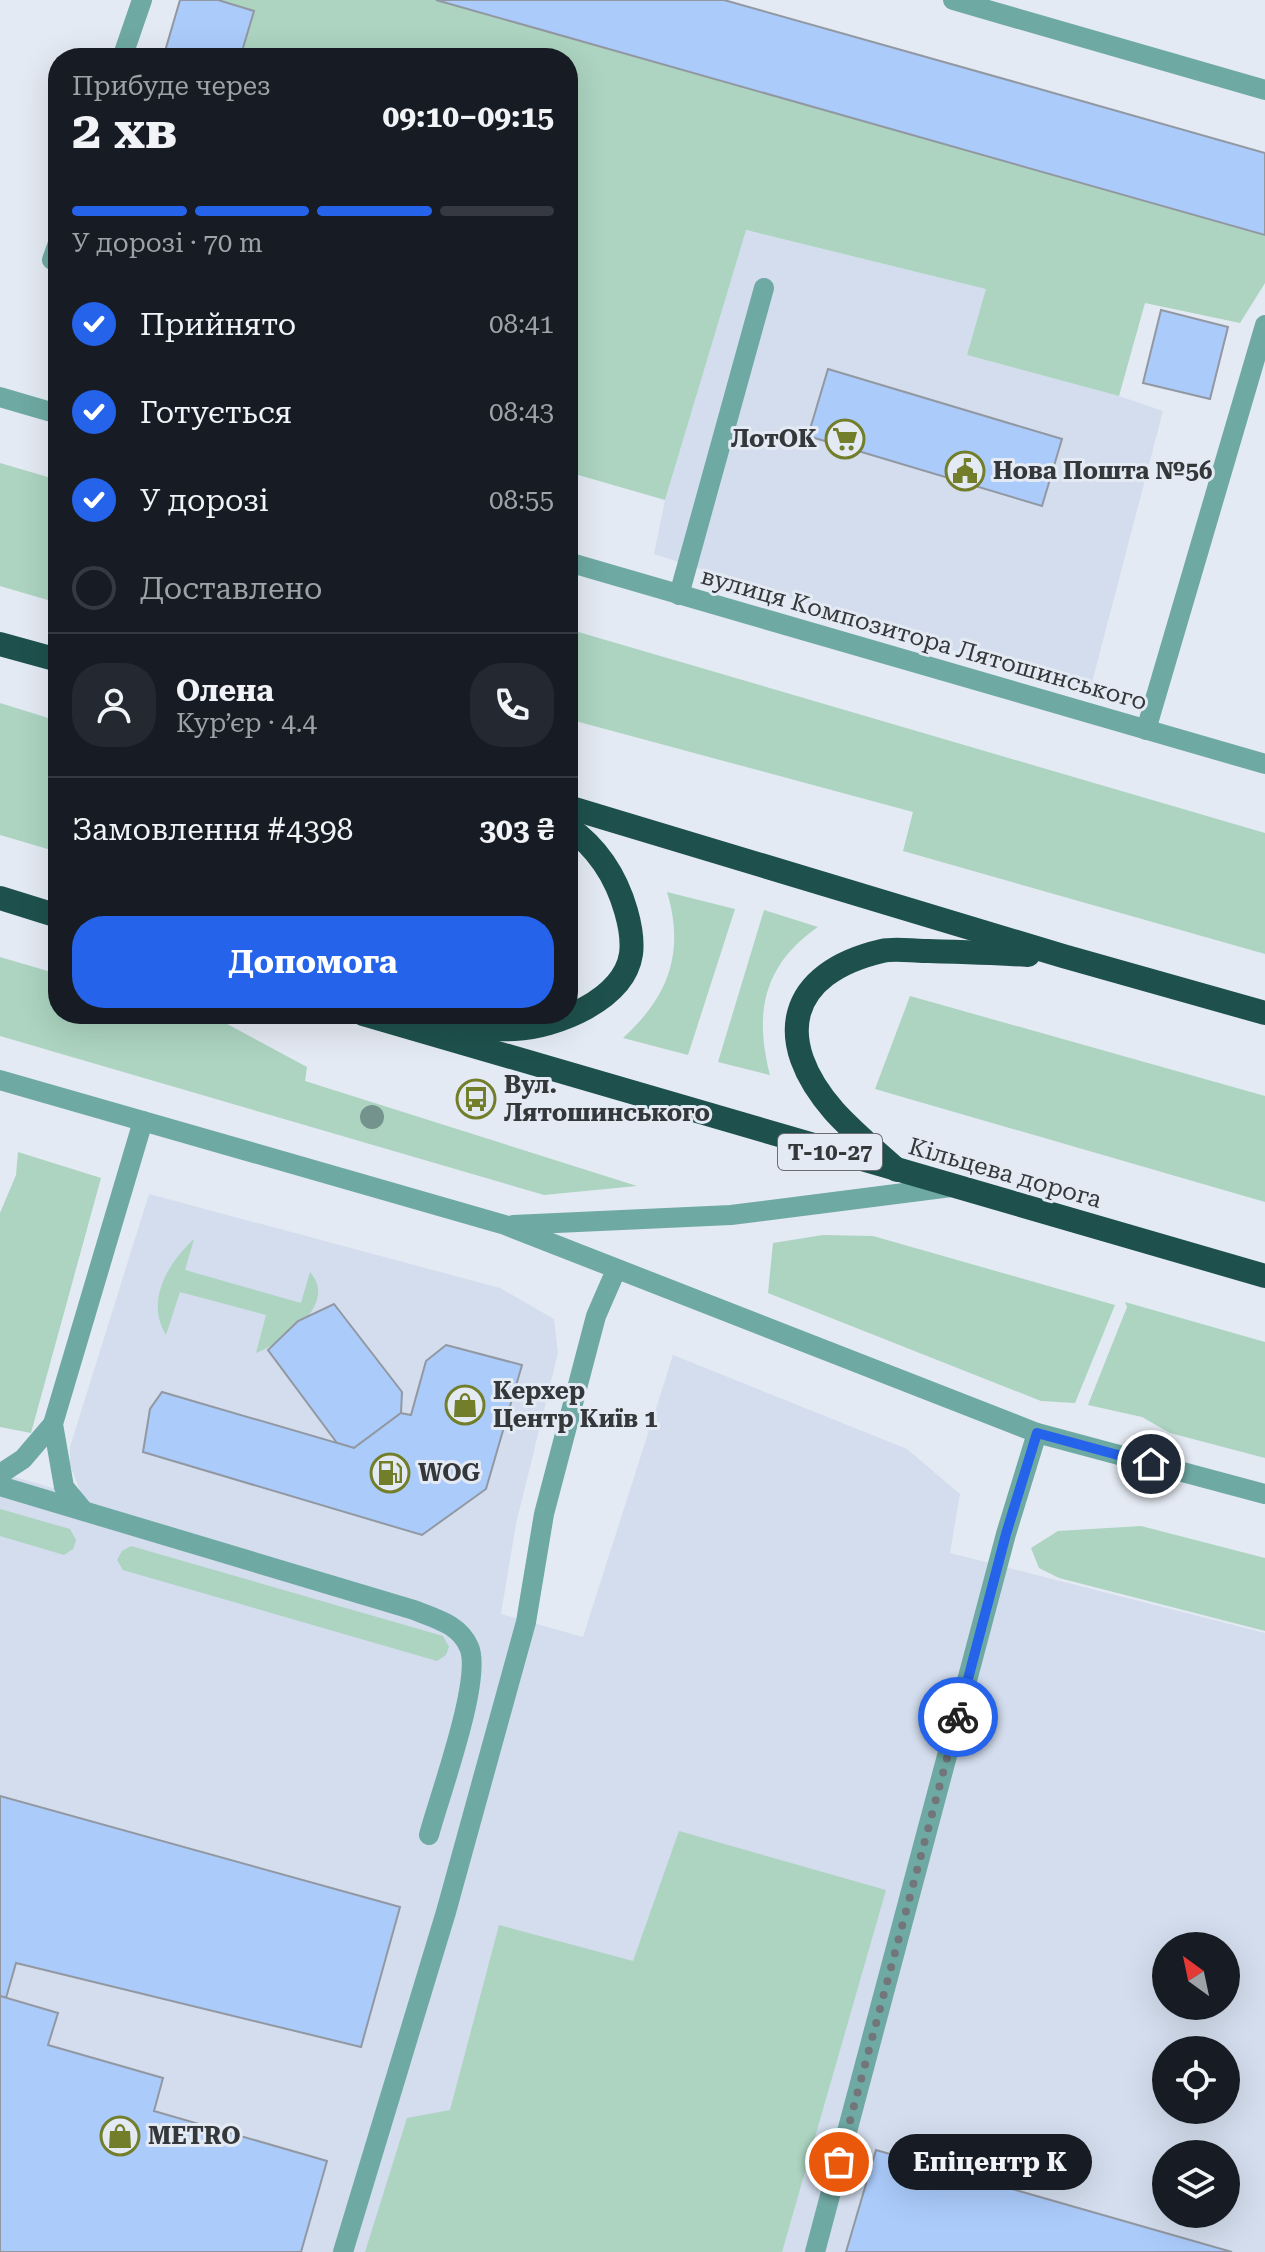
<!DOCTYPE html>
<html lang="uk">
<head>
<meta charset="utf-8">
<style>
  body { margin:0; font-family:"Roboto Serif",serif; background:#242831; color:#f1f3f6; height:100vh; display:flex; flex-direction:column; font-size:30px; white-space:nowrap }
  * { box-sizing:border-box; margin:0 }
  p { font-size:26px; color:#9ea1a6 }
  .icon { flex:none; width:44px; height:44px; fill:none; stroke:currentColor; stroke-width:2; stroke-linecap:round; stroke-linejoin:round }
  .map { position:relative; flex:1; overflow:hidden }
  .panel { position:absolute; left:48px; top:48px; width:530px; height:976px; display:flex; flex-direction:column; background:#171b24; border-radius:32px; box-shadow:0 8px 32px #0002 }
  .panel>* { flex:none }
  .needle { width:52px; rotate:327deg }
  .buttons { position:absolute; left:1152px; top:1932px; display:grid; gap:16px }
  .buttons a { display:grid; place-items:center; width:88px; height:88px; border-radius:50%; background:#171b24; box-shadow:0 8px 32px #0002; font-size:40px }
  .pin { position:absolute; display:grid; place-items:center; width:68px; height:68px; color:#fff; margin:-34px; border:4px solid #fff; border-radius:50%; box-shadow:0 2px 8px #0007 }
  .courier { position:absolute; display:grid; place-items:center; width:80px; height:80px; margin:-40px; border:6px solid #2563eb; border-radius:50%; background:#fff; color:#222; box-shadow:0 2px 10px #0007 }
  .bubble { position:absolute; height:56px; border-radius:28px; background:#171b24; box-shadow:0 8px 32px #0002; font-size:26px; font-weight:700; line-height:56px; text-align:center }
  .headline em { font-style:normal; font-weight:700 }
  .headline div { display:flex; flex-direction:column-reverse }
  .headline { display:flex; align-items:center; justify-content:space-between; height:136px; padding:0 24px }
  h1 { font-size:52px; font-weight:700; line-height:60px }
  .bar { display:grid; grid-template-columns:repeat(4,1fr); gap:12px 8px; align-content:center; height:96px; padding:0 24px }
  .bar i { height:10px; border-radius:6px; background:#363941 }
  .bar .current { background:#2563eb }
  .bar p { grid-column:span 4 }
  .line { display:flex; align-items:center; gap:20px; padding:0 24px; border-top:2px solid #363941 }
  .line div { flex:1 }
  .round { display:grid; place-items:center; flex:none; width:84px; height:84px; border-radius:32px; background:#242831 }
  ol { padding:0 24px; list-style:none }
  li { display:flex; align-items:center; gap:24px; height:88px }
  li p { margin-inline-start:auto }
  li .icon { padding:8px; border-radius:50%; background:#2563eb; color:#fff; stroke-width:4 }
  li:last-child { color:#9ea1a6 }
  li i { width:44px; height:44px; border:4px solid #363941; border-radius:50% }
  .button { display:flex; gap:16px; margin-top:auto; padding:16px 24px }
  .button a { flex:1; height:92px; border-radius:32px; background:#2563eb; color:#fff; font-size:32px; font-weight:700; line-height:92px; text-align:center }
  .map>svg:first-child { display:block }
</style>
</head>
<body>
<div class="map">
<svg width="1265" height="2252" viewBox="0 0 1265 2252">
  <rect width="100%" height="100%" fill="#e4eaf3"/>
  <!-- built -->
  <g fill="#d3dded" fill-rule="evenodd">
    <polygon points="745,230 987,289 967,355 1119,396 1163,411 1089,694 654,554 665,500"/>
    <path d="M149,1194L500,1288L554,1319L558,1353L516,1524L501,1614L583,1637L673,1355L907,1449L960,1494L950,1553L1265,1633V2252H0V1473L82,1496L70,1465V1447ZM1166,1946H1226V2006H1166ZM1166,2050H1226V2110H1166ZM1166,2154H1226V2214H1166Z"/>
  </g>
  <!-- green -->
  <g fill="#acd4c1">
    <polygon points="218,0 436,0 1265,235 1265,283 1240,323 1145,303 1119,396 967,355 986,289 746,230 665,500 568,472 568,58 240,58 254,11"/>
    <polygon points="0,463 58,480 58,603 0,586"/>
    <polygon points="568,629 1265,833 1265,954 903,851 913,812 568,719"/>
    <polygon points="0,703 58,721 58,852 0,835"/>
    <path d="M667,892L735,909L688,1055L623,1038C669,996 685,952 667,892Z"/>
    <path d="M764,910L818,927C763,965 754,1013 770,1075L718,1062Z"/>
    <polygon points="0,957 58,974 58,1014 203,1014 216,1018 307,1067 305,1081 637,1186 544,1195 0,1036"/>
    <polygon points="910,996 1265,1096 1265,1202 875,1089"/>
    <polygon points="18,1152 101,1178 31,1433 0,1427 0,1213 16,1175"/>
    <polygon points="823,1235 873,1236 1115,1305 1075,1403 1041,1401 768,1293 773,1243"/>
    <path d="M194,1239L185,1270L301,1303L310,1272C339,1305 283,1342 256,1353L266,1315L180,1292L166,1335C145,1301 168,1263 194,1239Z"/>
    <polygon points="1125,1302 1265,1342 1265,1458 1170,1433 1142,1417 1088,1405 1127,1307"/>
    <polygon points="0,1509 70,1529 76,1540 73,1549 64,1555 0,1536"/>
    <polygon points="1141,1526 1265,1558 1265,1631 1059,1578 1039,1568 1031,1548 1058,1531"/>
    <polygon points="131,1546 443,1636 449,1647 446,1655 437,1661 123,1570 117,1560 122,1551"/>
    <polygon points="679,1831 886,1890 782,2252 365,2252 407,2118 450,2110 499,1925 633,1961"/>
  </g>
  <!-- building -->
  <g fill="#abcbfb" stroke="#9298a1" stroke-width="2">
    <polygon points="180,0 218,0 254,11 240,58 163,58"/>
    <polygon points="436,0 724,0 1022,84 1265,153 1265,235"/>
    <polygon points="1161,310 1228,327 1210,399 1143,383"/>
    <polygon points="828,369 1062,439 1042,506 808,436"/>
    <polygon points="334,1304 402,1392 401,1413 354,1448 337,1443 268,1350 298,1321"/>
    <polygon points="446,1345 522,1365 486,1489 422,1535 143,1452 150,1409 162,1392 354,1448 401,1413 411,1415 426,1361"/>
    <polygon points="0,1796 400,1907 361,2047 16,1963 6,1998 0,1996"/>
    <polygon points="0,1996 58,2013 48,2045 163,2078 154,2111 327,2161 301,2252 0,2252"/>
    <polygon points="876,2150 1232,2252 846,2252"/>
  </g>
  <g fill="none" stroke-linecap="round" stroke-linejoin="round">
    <!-- minor -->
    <g stroke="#6fa9a3" stroke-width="20">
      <polyline points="953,0 1265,90"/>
      <polyline points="122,58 142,0"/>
      <polyline points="52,260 58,243"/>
      <polyline points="0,397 58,414"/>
      <polyline points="568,562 1265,764"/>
      <polyline points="679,595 764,288"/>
      <polyline points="1146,730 1265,325"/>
      <polyline points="0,1080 505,1225 1037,1433 1265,1494"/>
      <polyline points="513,1225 731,1215 951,1187"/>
      <polyline points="0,1474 23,1459 53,1424"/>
      <path d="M0,1486L414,1610C436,1619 459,1624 469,1647C483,1678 439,1797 429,1835"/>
      <polyline points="83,1510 64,1487 53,1424 143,1121"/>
      <polyline points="343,2252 446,1912 526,1622 544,1514 596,1316 616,1270"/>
      <polyline points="815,2252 1006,1534 1037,1433"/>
    </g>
    <!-- highway -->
    <g stroke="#1e514d" stroke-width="24">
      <polyline points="0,644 58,660"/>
      <polyline points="568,807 1063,956 1265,1013"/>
      <polyline points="0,898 58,916"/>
      <polyline points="363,1014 1265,1276"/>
      <path d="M435,1026C461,1027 488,1030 515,1029C556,1027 624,1000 631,954C633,939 630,925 626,911C616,876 598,848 568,827"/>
      <path d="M897,1170C876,1151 853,1132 834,1111C772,1040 787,973 882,951C895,948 911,951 925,951C959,952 994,953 1028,955"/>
    </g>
  </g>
  <!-- trees -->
  <circle fill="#74938c" cx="372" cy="1117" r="12"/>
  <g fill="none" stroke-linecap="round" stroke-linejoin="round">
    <!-- done -->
    <polyline stroke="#72767b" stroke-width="8" stroke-dasharray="0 14.4" points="839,2162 958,1717"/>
    <!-- route -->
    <polyline stroke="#2563eb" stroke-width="10" points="958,1717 1006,1534 1037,1433 1151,1464"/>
  </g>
  <!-- icons -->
  <defs>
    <symbol id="supermarket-ring" viewBox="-11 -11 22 22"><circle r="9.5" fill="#e4eaf3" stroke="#727e2a" stroke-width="1.5"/><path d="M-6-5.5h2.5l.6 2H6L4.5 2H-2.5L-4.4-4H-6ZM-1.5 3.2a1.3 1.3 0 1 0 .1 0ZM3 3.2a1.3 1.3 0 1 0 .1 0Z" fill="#727e2a"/></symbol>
    <symbol id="civic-ring" viewBox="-11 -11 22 22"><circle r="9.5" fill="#e4eaf3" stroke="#727e2a" stroke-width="1.5"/><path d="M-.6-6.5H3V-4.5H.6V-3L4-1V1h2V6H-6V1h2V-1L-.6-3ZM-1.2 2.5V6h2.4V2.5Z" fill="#727e2a"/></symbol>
    <symbol id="bus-ring" viewBox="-11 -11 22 22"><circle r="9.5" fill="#e4eaf3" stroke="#727e2a" stroke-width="1.5"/><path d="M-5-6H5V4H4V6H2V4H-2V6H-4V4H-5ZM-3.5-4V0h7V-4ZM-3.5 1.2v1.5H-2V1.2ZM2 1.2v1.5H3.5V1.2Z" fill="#727e2a"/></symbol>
    <symbol id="shop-ring" viewBox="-11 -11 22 22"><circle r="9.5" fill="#e4eaf3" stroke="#727e2a" stroke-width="1.5"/><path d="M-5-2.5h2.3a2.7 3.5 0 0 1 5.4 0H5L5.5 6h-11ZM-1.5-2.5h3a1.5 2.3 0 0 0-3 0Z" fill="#727e2a"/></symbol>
    <symbol id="fuel-ring" viewBox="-11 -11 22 22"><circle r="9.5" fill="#e4eaf3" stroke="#727e2a" stroke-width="1.5"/><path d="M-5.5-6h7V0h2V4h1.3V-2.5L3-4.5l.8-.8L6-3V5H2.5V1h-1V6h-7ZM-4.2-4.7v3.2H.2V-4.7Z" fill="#727e2a"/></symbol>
  </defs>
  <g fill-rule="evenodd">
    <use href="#supermarket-ring" x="823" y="417" width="44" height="44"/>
    <use href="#civic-ring" x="943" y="449" width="44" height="44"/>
    <use href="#bus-ring" x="454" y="1077" width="44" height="44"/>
    <use href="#shop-ring" x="443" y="1383" width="44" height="44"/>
    <use href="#fuel-ring" x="368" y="1451" width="44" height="44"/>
    <use href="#shop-ring" x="98" y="2114" width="44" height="44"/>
  </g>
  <g text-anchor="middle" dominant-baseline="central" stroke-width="6" stroke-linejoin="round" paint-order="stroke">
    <!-- shield labels -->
    <rect fill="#e4eaf3" stroke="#6a6d72" stroke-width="2" x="778" y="1134" width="104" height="36" rx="6"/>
    <g font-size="22" font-weight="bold" fill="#35383b">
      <text x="830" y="1152">Т-10-27</text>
    </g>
    <!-- poi labels -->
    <g font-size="24" font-weight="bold" fill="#35383b" stroke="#e4eaf3" text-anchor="start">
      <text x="817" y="439" text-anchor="end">ЛотОК</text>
      <text x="993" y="471">Нова Пошта №56</text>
      <text x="504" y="1085">Вул.<tspan x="504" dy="28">Лятошинського</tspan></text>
      <text x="493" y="1391">Керхер<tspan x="493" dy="28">Центр Київ 1</tspan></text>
      <text x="418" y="1473">WOG</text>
      <text x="148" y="2136">METRO</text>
    </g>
    <!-- street labels -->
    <g font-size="24" fill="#35383b" stroke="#e4eaf3">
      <text transform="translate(924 639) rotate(16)">вулиця Композитора Лятошинського</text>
      <text transform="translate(1005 1173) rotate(16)">Кільцева дорога</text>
    </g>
  </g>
</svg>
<div class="buttons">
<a><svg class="needle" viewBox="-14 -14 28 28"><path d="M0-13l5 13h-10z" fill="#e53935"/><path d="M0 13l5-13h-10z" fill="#9ea1a6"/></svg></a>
<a><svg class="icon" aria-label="locate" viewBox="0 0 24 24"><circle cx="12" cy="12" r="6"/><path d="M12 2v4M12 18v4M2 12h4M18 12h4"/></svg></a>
<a><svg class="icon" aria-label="layers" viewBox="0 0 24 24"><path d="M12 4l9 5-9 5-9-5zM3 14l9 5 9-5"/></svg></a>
</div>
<div class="pin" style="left:839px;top:2162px;background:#ea580c"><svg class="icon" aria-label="bag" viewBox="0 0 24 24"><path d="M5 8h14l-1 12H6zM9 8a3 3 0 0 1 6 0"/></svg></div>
<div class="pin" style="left:1151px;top:1464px;background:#1f2937"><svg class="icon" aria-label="home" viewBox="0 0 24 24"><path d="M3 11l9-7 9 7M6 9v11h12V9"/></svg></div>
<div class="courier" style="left:958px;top:1717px"><svg class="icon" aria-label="bike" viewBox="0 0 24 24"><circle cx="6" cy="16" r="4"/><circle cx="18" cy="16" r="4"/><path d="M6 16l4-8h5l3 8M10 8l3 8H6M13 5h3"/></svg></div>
<div class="bubble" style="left:888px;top:2134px;width:204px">Епіцентр К</div>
<section class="panel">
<div class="headline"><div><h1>2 хв</h1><p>Прибуде через</p></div><em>09:10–09:15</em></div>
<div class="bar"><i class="current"></i><i class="current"></i><i class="current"></i><i></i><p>У дорозі · 70 m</p></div>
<ol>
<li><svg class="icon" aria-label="check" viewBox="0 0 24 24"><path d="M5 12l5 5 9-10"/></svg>Прийнято<p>08:41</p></li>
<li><svg class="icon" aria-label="check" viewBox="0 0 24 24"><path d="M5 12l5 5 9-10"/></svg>Готується<p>08:43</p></li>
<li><svg class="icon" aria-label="check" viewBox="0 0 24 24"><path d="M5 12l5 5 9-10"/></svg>У дорозі<p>08:55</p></li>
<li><i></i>Доставлено</li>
</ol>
<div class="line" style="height:144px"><a class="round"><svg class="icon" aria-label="person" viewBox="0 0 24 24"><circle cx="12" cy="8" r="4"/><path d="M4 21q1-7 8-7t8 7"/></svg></a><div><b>Олена</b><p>Кур’єр · 4.4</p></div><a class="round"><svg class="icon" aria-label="phone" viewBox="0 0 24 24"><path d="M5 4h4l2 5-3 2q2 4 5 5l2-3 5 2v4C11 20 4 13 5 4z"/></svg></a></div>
<div class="line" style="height:104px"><div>Замовлення #4398</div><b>303 ₴</b></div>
<div class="button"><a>Допомога</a></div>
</section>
</div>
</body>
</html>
